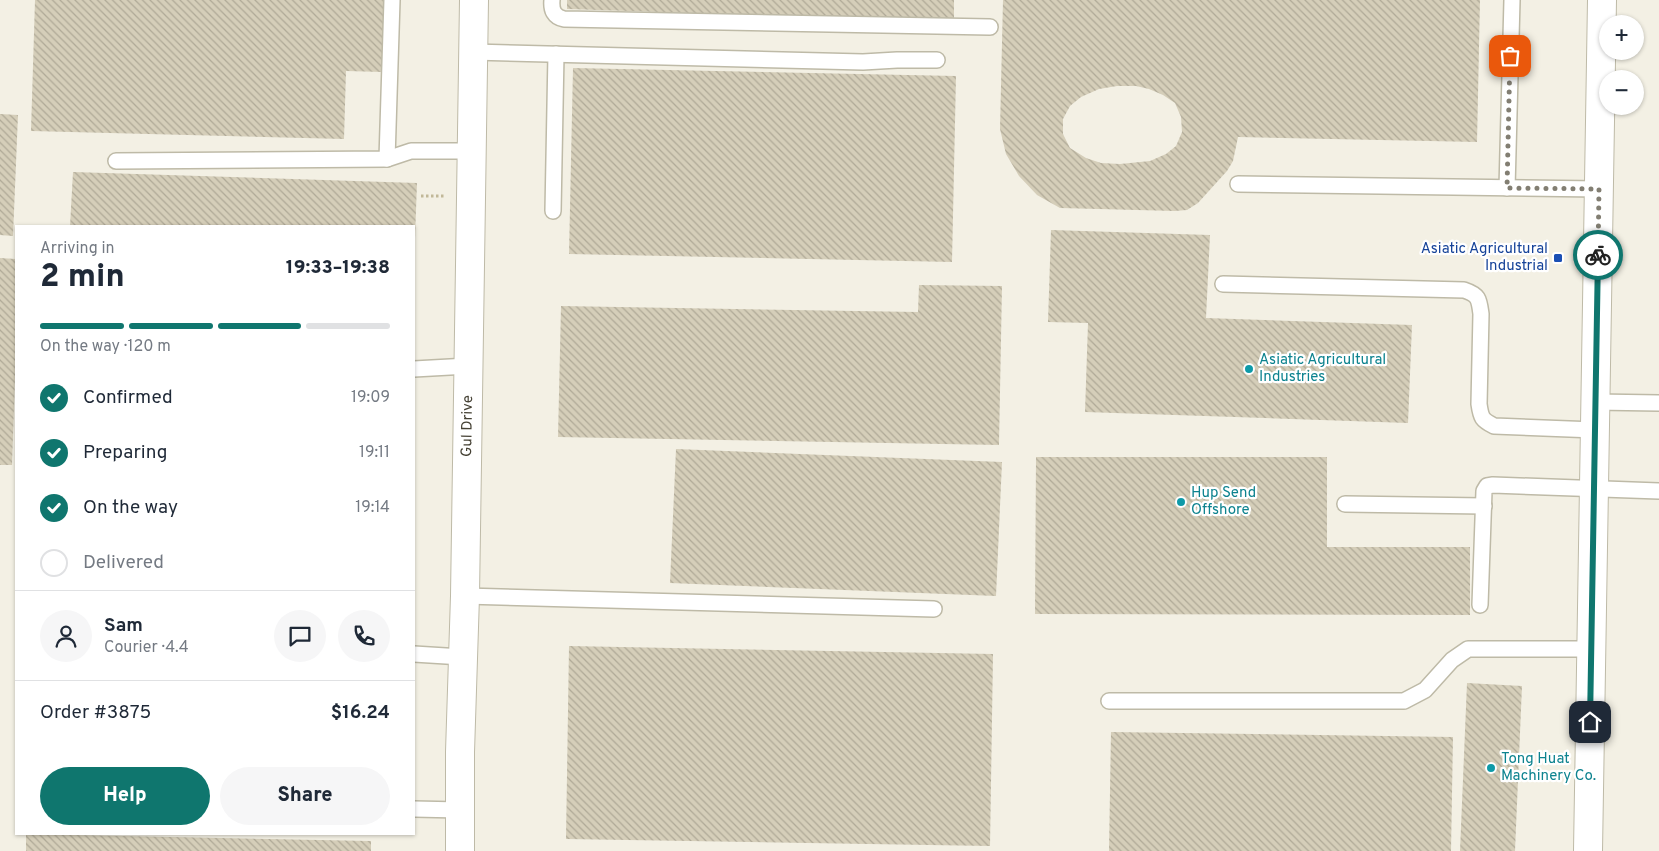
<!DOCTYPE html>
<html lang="en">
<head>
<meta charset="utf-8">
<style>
  body { margin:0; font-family:Overpass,sans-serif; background:#f6f6f7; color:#1f2937; height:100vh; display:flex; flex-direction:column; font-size:19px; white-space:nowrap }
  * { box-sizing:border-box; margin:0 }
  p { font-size:16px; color:#747a83 }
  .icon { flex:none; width:28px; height:28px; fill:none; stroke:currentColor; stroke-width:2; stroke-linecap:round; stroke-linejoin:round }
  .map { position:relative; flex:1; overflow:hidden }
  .side { position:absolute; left:15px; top:225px; width:400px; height:610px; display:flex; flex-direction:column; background:#fff; border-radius:0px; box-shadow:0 1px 4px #0004 }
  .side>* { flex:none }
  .buttons { position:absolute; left:1599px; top:15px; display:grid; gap:10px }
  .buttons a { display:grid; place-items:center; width:45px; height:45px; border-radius:50%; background:#fff; box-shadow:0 1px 4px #0004; font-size:25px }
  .pin { position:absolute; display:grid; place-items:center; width:42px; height:42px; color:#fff; margin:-21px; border-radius:10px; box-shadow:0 2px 8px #0006 }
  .courier { position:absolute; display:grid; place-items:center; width:50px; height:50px; margin:-25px; border:4px solid #0f766e; border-radius:50%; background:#fff; color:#222; box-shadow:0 1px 6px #0007 }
  .head em { font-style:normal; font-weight:800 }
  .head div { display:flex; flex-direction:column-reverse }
  .head { display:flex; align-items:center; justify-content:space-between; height:85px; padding:0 25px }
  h1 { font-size:32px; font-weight:800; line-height:38px }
  .bar { display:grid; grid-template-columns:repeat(4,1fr); gap:8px 5px; align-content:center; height:60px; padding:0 25px }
  .bar i { height:6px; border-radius:4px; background:#e0e1e3 }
  .bar .selected { background:#0f766e }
  .bar p { grid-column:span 4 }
  .line { display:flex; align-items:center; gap:12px; padding:0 25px; border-top:1px solid #e0e1e3 }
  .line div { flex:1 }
  .round { display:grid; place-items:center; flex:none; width:52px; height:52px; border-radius:26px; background:#f6f6f7 }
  ol { padding:0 25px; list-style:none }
  li { display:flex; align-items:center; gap:15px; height:55px }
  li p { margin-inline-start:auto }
  li .icon { padding:5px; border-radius:50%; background:#0f766e; color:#fff; stroke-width:4 }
  li:last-child { color:#747a83 }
  li i { width:28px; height:28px; border:2px solid #e0e1e3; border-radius:50% }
  .action { display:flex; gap:10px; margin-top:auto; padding:10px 25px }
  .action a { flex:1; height:58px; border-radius:30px; background:#0f766e; color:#fff; font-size:20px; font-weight:800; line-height:58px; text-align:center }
  .action a+a { background:#f6f6f7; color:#1f2937 }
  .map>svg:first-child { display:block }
</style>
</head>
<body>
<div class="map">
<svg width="1659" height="851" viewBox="0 0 1659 851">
  <defs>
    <pattern id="building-back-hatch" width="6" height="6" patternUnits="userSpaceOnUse" patternTransform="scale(1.25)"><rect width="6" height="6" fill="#d5ceb9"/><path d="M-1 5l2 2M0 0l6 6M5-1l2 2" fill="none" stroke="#afa997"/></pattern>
  </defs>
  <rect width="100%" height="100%" fill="#f3f0e4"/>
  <!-- building -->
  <g fill="url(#building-back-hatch)" fill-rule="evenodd">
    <polygon points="35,0 384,0 382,72 346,71 344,139 31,131"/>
    <polygon points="567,0 954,0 954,22 567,9"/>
    <path d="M1003,0H1480L1477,142L1238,137L1233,161L1227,171L1198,203L1187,210L1175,211L1060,208L1037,195L1019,176L1006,154L1000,129ZM1117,86H1136L1149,89L1163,95L1175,103L1181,117L1182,132L1176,146L1166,154L1150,161L1120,164L1101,163L1086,158L1070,148L1063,134V119L1070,106L1081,97L1099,89Z"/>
    <polygon points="573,68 956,76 952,262 569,254"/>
    <polygon points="0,114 18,115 13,236 0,235"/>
    <polygon points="73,172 417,183 415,238 414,238 414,226 70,226"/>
    <polygon points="1051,230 1210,235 1206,318 1412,325 1408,423 1085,412 1088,323 1048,322"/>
    <polygon points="0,258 16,259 16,349 12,465 0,465"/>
    <polygon points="919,285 1002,286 999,445 558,437 561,306 918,312"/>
    <polygon points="676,449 1002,462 996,596 670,583"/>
    <polygon points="1036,457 1327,457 1327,547 1470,547 1470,615 1035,614"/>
    <polygon points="569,646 993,654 990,846 566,839"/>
    <polygon points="1467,683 1522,686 1515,851 1460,851"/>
    <polygon points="1111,732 1453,737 1451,851 1109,851"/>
    <polygon points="26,834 371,841 371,851 26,851"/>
  </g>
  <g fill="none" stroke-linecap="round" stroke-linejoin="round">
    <defs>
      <g id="service">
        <path d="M552,0C551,10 554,17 564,19L990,27"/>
        <polyline points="473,52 863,62 897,60 937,60"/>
        <polyline points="387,159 392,0"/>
        <polyline points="116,161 387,159 411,151 471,151"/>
        <polyline points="1238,184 1599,189"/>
        <polyline points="1507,188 1512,0"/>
        <polyline points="553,211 556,54"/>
        <path d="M1223,284L1464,290C1479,295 1479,299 1481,314L1479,404C1481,418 1482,420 1494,426L1595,430"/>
        <polyline points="414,369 468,366"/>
        <polyline points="1595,402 1659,403"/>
        <polyline points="1345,504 1484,506"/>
        <polyline points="465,596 934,609"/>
        <polyline points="1480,605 1484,491 1487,486 1493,485 1659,491"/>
        <polyline points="414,654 462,657"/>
        <polyline points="1109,701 1404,701 1425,690 1452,660 1468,649 1591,649"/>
        <polyline points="414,809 460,810"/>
      </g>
      <g id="minor">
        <path id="s1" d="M460,851V752L465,596L474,0"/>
        <polyline points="1588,851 1602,0"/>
      </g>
    </defs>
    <!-- service casing -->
    <use href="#service" stroke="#bebaa7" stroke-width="18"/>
    <!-- minor casing -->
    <use href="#minor" stroke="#bebaa7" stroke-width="30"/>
    <!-- path -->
    <polyline stroke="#c1b898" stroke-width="3" stroke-dasharray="2.5 2.5" stroke-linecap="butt" points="421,196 445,196"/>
    <!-- service -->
    <use href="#service" stroke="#fff" stroke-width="15"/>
    <!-- minor -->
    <use href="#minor" stroke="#fff" stroke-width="28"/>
  </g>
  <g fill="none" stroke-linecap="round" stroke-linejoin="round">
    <!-- done -->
    <polyline stroke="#827e72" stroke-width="5" stroke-dasharray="0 9" points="1510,56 1507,188 1599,189 1598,255"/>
    <!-- route -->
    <polyline stroke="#0f766e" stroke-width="6" points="1590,722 1598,255"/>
  </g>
  <!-- markers -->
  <rect fill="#1a4fb4" stroke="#fff" stroke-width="2" x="1553" y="253" width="10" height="10" rx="2.5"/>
  <g fill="#0f9aa8" stroke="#fff" stroke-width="2">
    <circle cx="1249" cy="369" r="5"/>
    <circle cx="1181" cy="502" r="5"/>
    <circle cx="1491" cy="768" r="5"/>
  </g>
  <g text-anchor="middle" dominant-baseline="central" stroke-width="4.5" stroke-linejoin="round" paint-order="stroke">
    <!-- transit labels -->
    <g font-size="15" fill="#164399" stroke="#fff" text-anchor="end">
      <text x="1548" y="249">Asiatic Agricultural<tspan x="1548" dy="17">Industrial</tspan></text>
    </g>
    <!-- culture labels -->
    <g font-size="15" fill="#0d838f" stroke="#fff" text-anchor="start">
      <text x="1259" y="360">Asiatic Agricultural<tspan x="1259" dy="17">Industries</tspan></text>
      <text x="1191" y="493">Hup Send<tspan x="1191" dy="17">Offshore</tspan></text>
      <text x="1501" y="759">Tong Huat<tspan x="1501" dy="17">Machinery Co.</tspan></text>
    </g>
    <!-- street labels -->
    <g font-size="15" fill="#454134" stroke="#fff">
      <text stroke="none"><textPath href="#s1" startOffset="425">Gul Drive</textPath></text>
    </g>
  </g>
</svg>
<div class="buttons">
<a>+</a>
<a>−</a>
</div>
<div class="pin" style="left:1510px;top:56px;background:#ea580c"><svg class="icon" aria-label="bag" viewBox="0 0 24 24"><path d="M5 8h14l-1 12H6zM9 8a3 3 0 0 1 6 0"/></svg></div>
<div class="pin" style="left:1590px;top:722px;background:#1f2937"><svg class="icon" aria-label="home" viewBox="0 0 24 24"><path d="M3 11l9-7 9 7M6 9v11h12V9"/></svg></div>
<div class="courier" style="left:1598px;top:255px"><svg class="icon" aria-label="bike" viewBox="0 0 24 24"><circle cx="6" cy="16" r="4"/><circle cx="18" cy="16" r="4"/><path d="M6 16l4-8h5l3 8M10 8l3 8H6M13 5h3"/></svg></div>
<section class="side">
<div class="head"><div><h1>2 min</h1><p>Arriving in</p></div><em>19:33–19:38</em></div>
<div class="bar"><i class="selected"></i><i class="selected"></i><i class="selected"></i><i></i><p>On the way · 120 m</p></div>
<ol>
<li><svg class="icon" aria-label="check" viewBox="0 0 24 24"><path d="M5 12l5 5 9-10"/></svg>Confirmed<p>19:09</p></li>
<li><svg class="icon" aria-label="check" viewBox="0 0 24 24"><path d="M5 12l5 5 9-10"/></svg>Preparing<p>19:11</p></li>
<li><svg class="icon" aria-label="check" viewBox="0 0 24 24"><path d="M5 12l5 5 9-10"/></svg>On the way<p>19:14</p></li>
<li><i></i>Delivered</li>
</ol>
<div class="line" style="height:90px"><a class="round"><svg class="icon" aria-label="person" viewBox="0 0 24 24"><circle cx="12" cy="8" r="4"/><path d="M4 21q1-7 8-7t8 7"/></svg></a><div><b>Sam</b><p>Courier · 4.4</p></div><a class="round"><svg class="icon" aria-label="chat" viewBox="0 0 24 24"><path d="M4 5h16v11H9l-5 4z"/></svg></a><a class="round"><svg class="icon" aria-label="phone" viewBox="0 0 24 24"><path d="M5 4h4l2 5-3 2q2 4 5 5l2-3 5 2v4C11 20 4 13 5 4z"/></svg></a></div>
<div class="line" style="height:65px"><div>Order #3875</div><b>$16.24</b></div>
<div class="action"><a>Help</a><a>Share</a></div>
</section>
</div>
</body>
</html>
